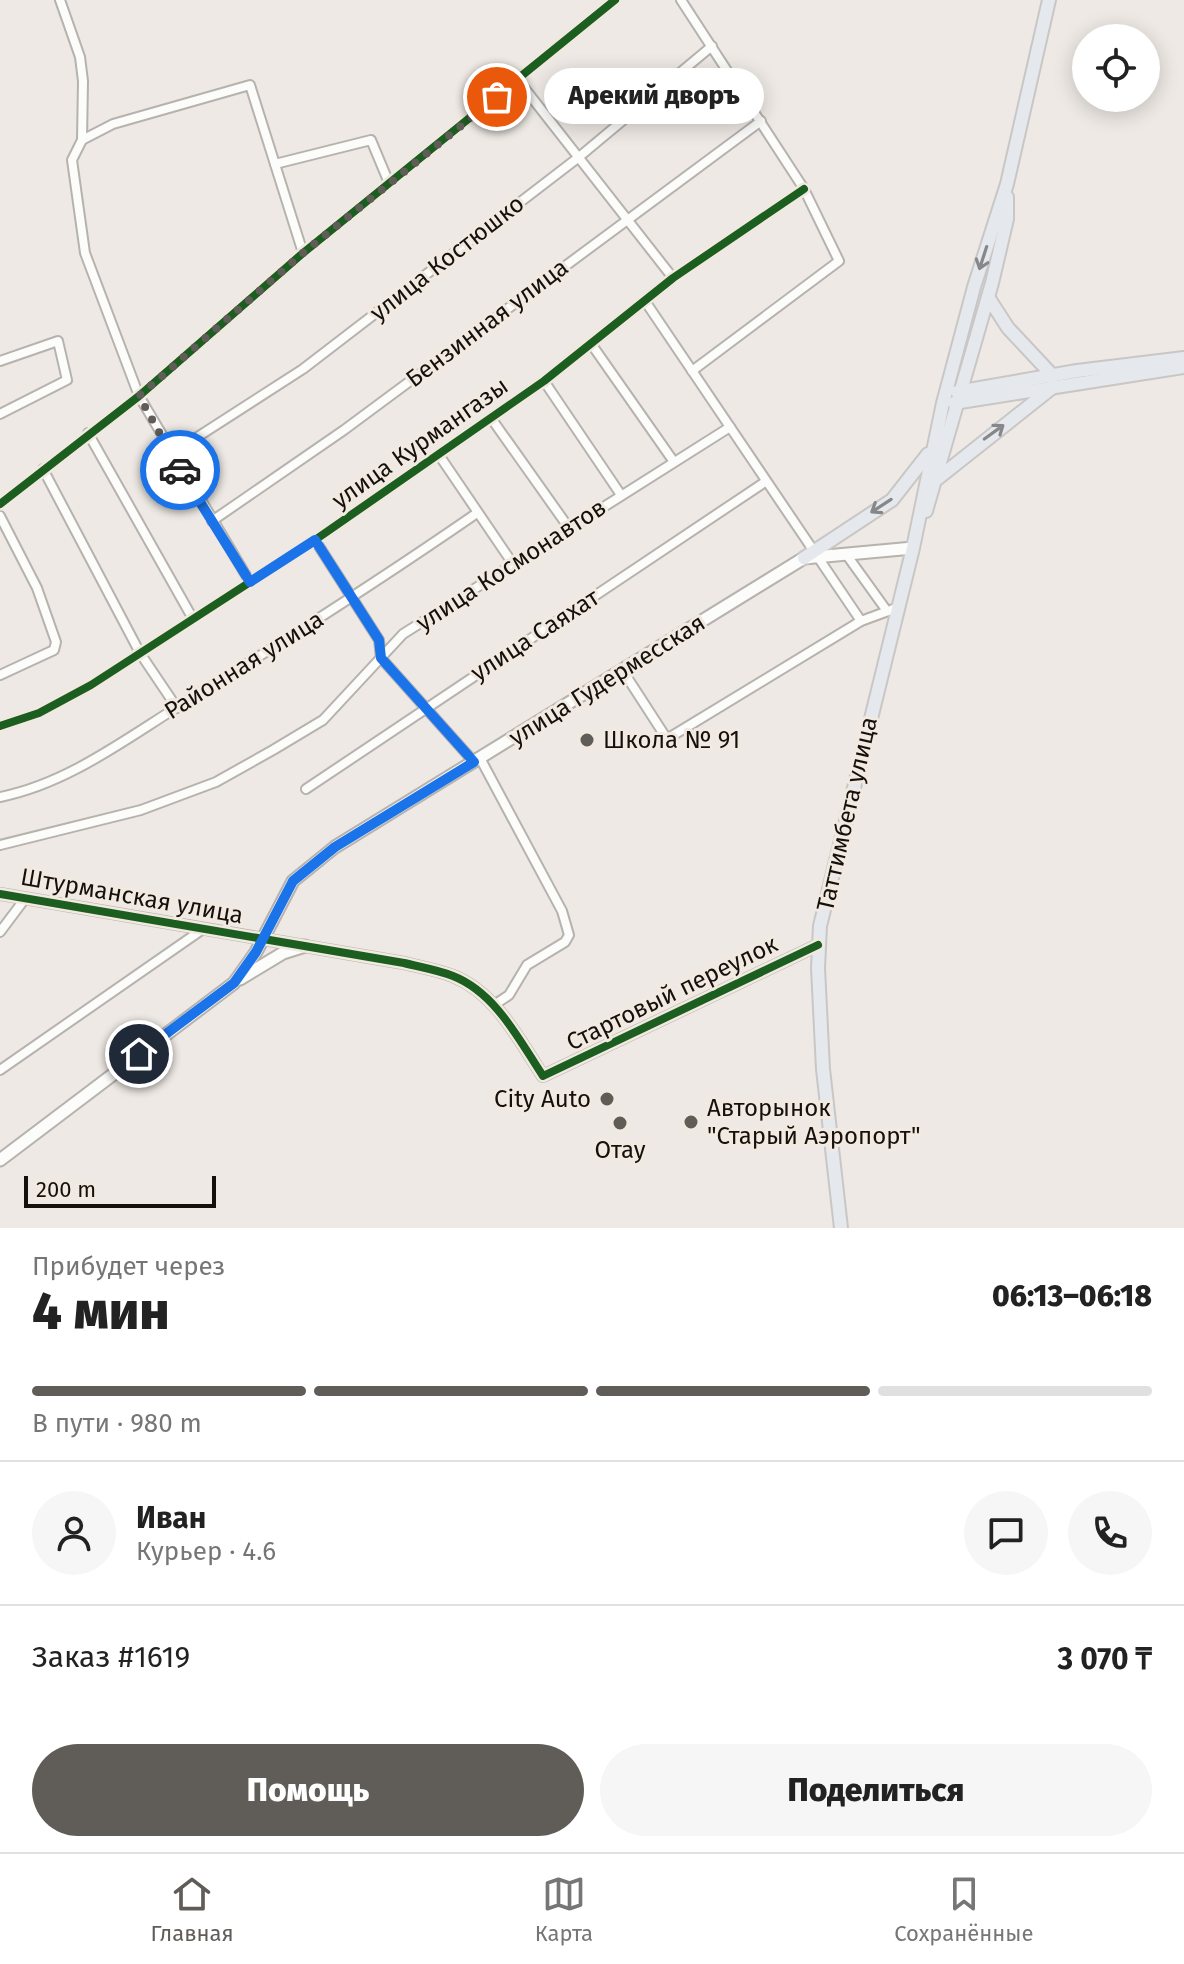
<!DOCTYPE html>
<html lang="ru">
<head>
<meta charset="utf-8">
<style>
  body { margin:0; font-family:"Fira Sans",sans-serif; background:#f6f6f6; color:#222; height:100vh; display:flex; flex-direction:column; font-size:30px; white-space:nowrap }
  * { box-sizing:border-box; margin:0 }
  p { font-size:26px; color:#767676 }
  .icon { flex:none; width:44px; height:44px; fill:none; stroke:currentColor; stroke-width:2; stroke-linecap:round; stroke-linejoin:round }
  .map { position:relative; height:1228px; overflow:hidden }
  .details { display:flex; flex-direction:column; background:#fff; flex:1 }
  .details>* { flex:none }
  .controls { position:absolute; left:1072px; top:24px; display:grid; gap:16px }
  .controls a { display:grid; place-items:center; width:88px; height:88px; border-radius:50%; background:#fff; box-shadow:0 4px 20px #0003; font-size:40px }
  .scale { position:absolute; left:24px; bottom:20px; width:192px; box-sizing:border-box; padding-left:8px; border:4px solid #13100d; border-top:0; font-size:22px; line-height:28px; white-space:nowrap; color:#13100d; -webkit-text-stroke:6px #f2e9e0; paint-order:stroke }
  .pin { position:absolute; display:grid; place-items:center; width:68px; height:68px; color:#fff; margin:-34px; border:4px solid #fff; border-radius:50%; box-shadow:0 2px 8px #0007 }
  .courier { position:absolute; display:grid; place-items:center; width:80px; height:80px; margin:-40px; border:6px solid #1a73e8; border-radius:50%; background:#fff; color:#222; box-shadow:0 2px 10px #0007 }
  .bubble { position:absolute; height:56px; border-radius:28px; background:#fff; box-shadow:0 4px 20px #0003; font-size:26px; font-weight:800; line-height:56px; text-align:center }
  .overview em { font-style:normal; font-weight:800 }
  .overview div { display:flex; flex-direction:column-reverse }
  .overview { display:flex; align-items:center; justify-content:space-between; height:136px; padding:0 32px }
  h1 { font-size:52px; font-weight:800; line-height:60px }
  .bar { display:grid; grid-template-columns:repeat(4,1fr); gap:12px 8px; align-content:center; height:96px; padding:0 32px }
  .bar i { height:10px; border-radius:6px; background:#e0e0e0 }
  .bar .selected { background:#605c58 }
  .bar p { grid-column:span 4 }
  .line { display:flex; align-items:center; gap:20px; padding:0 32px; border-top:2px solid #e0e0e0 }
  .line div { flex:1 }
  .round { display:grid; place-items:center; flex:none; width:84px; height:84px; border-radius:42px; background:#f6f6f6 }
  .button { display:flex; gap:16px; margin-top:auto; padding:16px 32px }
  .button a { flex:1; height:92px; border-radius:48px; background:#605c58; color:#fff; font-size:32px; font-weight:800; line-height:92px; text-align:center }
  .button a+a { background:#f6f6f6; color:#222 }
  .tabs { display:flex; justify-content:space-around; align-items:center; height:112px; border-top:2px solid #e0e0e0; background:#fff; font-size:22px; color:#767676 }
  .tabs a { display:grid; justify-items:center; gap:4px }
  .tabs .selected { color:#605c58 }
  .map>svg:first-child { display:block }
</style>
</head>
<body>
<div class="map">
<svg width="1184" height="1228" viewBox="0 0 1184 1228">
  <rect width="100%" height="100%" fill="#eee9e4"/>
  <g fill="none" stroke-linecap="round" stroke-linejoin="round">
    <defs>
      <g id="minor">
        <polyline points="60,0 80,57 83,81 82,140 72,160 85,253 139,396 250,582"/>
        <polyline points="681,0 804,189 839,261 692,371"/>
        <polyline points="518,80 673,278"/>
        <polyline points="82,140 113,124 250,85 303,253"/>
        <polyline points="275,164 371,140 389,183"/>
        <polyline points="645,301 861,621"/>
        <polyline points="592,345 674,462"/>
        <polyline points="0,361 58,341 67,380 0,414"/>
        <polyline points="544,381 621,495"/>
        <polyline points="491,418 569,528"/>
        <polyline points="88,433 193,619"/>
        <polyline points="171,454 303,369 579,157 712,46"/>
        <polyline points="439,455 513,564"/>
        <polyline points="43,469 140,653 177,708"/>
        <polyline points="0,504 139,396 303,253 615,0"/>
        <polyline points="0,516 37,588 56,642 54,650 0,675"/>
        <polyline points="212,521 344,430 761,121"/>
        <polyline points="315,540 379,640 381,658 474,762"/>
        <polyline points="846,554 887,611"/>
        <polyline points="623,671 667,739 861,621 899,607"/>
        <polyline points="0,726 39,713 91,685 315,540 544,381 673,278 804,189"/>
        <polyline points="480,758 562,911 569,935 565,942 527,965 509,995 494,1005"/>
        <polyline points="306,789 765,482"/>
        <path d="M0,797C66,784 123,741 179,706C280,644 380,580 477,513"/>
        <polyline points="0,845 141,810 216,782 273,750 323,720 403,634 730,427"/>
        <polyline points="0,932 24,900"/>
        <polyline points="0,1070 203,929"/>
      </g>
      <path id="tertiary" d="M0,894L404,963C420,967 438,970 453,976C496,993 519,1040 543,1076L818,945"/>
      <g id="secondary">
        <polyline points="240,979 283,953 305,946"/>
        <polyline points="0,1160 234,983 256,952 293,881 335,847 804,558 913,548"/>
      </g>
      <g id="primary">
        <polyline points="988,297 1008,328 1053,376"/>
        <polyline points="957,392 1077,371 1184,358"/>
        <polyline points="954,403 1184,367"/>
        <polyline points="937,479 1053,387"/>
        <polyline points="926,511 992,283 1007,219 1007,197"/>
        <polyline points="804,558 892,500 928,454"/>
        <polyline points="841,1228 823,1069 818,968 820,926 913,548 943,403 974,287 1007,184 1049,0"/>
      </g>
    </defs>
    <!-- minor casing -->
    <use href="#minor" stroke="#b6b2ae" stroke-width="12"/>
    <!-- tertiary casing -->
    <use href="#tertiary" stroke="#b6b2ae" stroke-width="14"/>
    <!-- secondary casing -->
    <use href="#secondary" stroke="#b6b2ae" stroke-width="15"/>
    <!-- primary casing -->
    <use href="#primary" stroke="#c9c7c5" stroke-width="16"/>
    <!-- minor -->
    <use href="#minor" stroke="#fcfcfb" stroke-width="8"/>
    <!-- tertiary -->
    <use href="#tertiary" stroke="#fcfcfb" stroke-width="10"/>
    <!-- secondary -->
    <use href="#secondary" stroke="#fcfcfb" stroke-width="11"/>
    <!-- primary -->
    <use href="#primary" stroke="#e5e9ee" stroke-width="12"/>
    <defs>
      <g id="cycleway">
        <polyline points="0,504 139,396 303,253 615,0"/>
        <polyline points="0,726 39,713 91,685 315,540 544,381 673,278 804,189"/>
        <path d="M0,894L404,963C420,967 438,970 453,976C496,993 519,1040 543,1076L818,945"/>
      </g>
    </defs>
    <!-- cycleway casing -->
    <use href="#cycleway" stroke="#f2e9e0" stroke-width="13"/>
    <!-- cycleway -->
    <use href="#cycleway" stroke="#1b5e20" stroke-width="8"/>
  </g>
  <!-- one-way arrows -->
  <defs><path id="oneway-shaft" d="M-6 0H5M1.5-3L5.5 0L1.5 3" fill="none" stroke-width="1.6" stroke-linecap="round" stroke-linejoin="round" transform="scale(2)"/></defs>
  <g stroke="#868789">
    <use href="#oneway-shaft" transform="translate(983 258) rotate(108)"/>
    <use href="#oneway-shaft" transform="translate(994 432) rotate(-36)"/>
    <use href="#oneway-shaft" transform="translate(881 506) rotate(147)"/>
  </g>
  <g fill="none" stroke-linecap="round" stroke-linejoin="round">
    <!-- done -->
    <polyline stroke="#605c58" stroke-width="8" stroke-dasharray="0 14.4" points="180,470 139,396 303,253 497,97"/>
    <!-- route -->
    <polyline stroke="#1a73e8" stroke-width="10" points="139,1054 234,983 256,952 293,881 335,847 474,762 381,658 379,640 315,540 250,582 180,470"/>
  </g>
  <!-- markers -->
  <g fill="#605c58" stroke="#f2e9e0" stroke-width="3">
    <circle cx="587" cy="740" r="8"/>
    <circle cx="607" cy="1099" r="8"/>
    <circle cx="691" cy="1122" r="8"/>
    <circle cx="620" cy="1123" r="8"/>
  </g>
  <g text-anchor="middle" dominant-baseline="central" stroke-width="6" stroke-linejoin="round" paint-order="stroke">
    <!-- street labels -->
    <g font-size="24" fill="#13100d" stroke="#f2e9e0">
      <text transform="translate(447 258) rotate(-38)">улица Костюшко</text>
      <text transform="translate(487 323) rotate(-37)">Бензинная улица</text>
      <text transform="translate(420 443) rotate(-35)">улица Курмангазы</text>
      <text transform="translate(511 565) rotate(-33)">улица Космонавтов</text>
      <text transform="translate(535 635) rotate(-33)">улица Саяхат</text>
      <text transform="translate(244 665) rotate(-32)">Районная улица</text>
      <text transform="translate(607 680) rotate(-32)">улица Гудермесская</text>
      <text transform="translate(847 814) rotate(-77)">Таттимбета улица</text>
      <text transform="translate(132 896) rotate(10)">Штурманская улица</text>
      <text transform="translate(672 993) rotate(-26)">Стартовый переулок</text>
    </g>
    <!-- poi labels -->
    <g font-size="24" fill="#13100d" stroke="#f2e9e0" text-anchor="start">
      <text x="603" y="740">Школа № 91</text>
      <text x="591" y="1099" text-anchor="end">City Auto</text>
      <text x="707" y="1108">Авторынок<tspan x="707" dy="28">"Старый Аэропорт"</tspan></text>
      <text x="620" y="1150" text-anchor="middle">Отау</text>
    </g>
  </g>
</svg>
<div class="controls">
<a><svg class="icon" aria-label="locate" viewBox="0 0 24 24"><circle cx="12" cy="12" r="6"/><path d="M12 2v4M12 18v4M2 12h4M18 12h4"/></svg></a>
</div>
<div class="scale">200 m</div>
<div class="pin" style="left:497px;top:97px;background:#ea580c"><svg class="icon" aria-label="bag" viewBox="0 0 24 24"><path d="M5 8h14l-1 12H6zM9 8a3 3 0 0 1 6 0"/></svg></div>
<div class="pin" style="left:139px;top:1054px;background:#1f2937"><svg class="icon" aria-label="home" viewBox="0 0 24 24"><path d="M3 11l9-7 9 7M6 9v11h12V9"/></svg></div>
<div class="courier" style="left:180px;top:470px"><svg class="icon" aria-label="car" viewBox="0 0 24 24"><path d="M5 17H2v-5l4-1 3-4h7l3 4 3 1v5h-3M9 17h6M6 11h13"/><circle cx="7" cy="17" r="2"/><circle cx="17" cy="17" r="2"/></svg></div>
<div class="bubble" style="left:544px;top:68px;width:220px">Арекий дворъ</div>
</div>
<section class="details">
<div class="overview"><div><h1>4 мин</h1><p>Прибудет через</p></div><em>06:13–06:18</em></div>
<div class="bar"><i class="selected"></i><i class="selected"></i><i class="selected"></i><i></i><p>В пути · 980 m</p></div>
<div class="line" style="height:144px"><a class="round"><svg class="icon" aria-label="person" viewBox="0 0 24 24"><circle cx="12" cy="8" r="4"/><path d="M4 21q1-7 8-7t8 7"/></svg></a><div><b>Иван</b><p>Курьер · 4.6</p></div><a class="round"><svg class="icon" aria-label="chat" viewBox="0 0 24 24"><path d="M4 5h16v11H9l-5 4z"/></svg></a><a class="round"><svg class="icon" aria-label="phone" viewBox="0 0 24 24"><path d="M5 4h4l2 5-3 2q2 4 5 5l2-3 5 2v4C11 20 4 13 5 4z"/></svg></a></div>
<div class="line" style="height:104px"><div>Заказ #1619</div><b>3 070 ₸</b></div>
<div class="button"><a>Помощь</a><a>Поделиться</a></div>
</section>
<nav class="tabs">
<a class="selected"><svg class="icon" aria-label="home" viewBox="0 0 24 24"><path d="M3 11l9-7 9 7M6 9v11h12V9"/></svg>Главная</a>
<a><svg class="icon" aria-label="map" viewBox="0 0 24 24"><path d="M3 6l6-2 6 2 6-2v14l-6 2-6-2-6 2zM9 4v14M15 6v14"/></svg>Карта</a>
<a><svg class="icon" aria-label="saved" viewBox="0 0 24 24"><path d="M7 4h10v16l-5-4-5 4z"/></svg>Сохранённые</a>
</nav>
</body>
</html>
